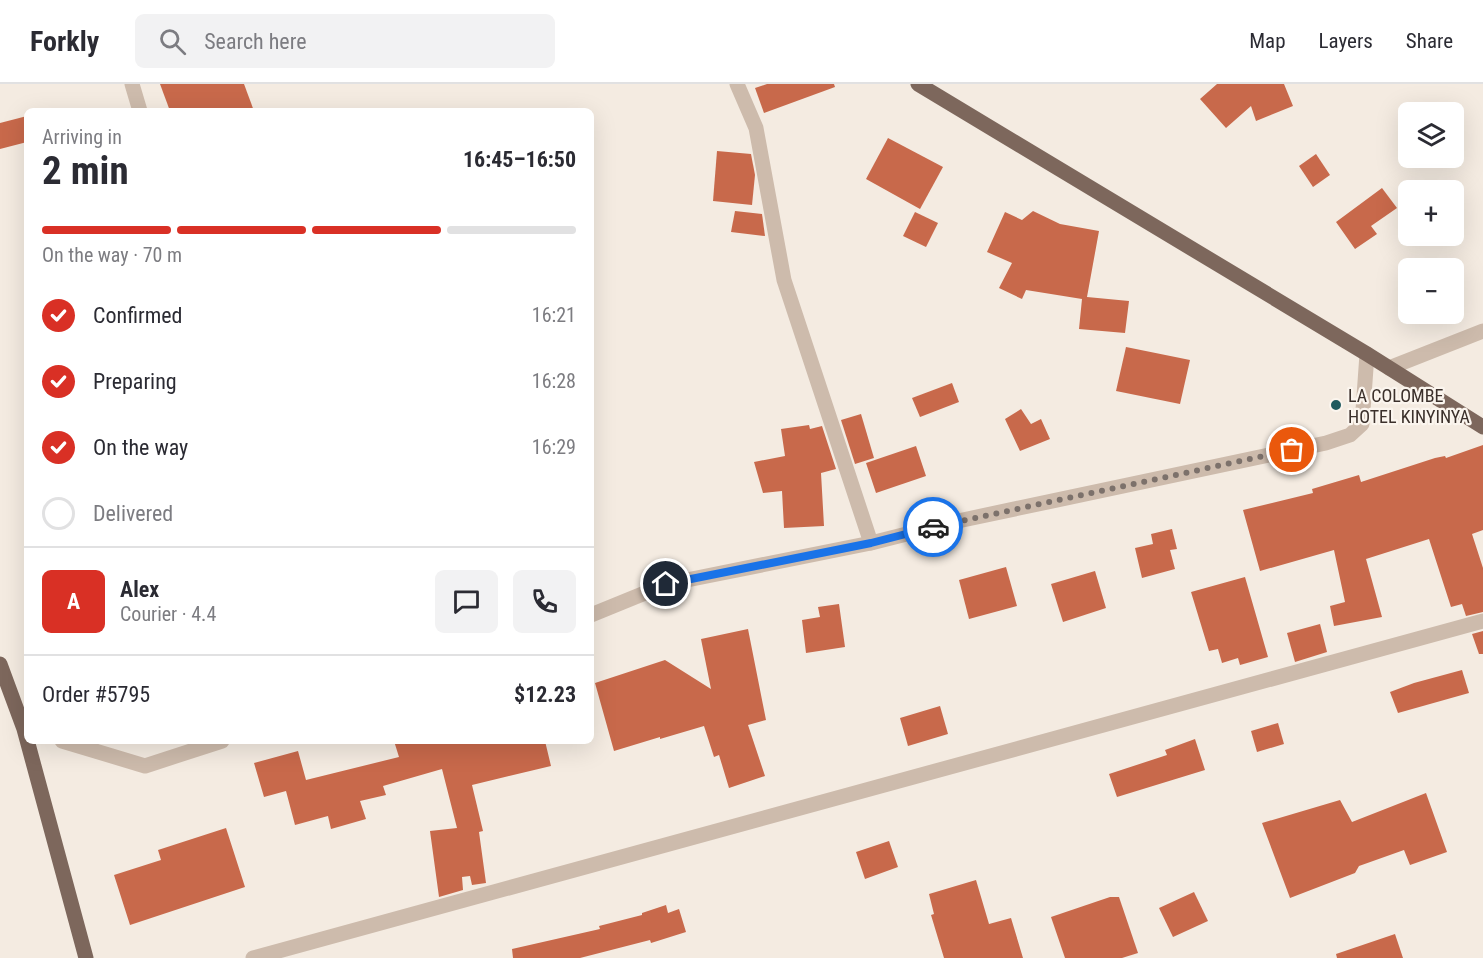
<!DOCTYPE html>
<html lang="en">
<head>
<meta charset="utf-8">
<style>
  body { margin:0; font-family:"Roboto Condensed",sans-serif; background:#f2f2f3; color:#2b2b33; height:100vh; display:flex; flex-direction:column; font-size:22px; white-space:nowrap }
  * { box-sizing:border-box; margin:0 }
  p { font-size:20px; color:#7c7c81 }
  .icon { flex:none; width:33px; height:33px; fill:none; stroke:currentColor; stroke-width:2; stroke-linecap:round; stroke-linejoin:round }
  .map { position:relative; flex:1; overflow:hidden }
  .sheet { position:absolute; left:24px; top:24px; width:570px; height:636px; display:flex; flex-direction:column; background:#fff; border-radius:9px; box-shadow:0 6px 24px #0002 }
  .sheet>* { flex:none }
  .tools { position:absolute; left:1398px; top:18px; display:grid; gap:12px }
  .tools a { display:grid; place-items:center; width:66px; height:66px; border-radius:9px; background:#fff; box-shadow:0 6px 24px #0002; font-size:30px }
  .pin { position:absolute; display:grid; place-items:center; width:51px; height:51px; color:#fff; margin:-26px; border:3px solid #fff; border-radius:50%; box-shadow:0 2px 6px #0007 }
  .courier { position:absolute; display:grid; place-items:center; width:60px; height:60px; margin:-30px; border:4px solid #1a73e8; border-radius:50%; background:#fff; color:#222; box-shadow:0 2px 8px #0007 }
  .headline em { font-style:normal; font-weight:700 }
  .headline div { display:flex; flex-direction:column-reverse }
  .headline { display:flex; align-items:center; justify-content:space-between; height:102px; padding:0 18px }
  h1 { font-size:39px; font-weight:700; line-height:45px }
  .bar { display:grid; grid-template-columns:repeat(4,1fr); gap:9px 6px; align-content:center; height:72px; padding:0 18px }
  .bar i { height:8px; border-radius:4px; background:#e1e1e2 }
  .bar .on { background:#d93025 }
  .bar p { grid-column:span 4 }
  .line { display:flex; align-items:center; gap:15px; padding:0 18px; border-top:2px solid #e1e1e2 }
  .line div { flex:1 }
  .round { display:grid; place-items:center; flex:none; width:63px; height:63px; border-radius:9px; background:#f2f2f3 }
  ol { padding:0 18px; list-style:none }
  li { display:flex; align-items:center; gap:18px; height:66px }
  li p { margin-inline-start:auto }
  li .icon { padding:6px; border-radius:50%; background:#d93025; color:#fff; stroke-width:4 }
  li:last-child { color:#7c7c81 }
  li i { width:33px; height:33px; border:3px solid #e1e1e2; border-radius:50% }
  header { display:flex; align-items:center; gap:36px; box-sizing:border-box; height:84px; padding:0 30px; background:#fff; border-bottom:2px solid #e1e1e2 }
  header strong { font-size:28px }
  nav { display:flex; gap:33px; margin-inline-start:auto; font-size:21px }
  .search { width:420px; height:54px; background:#f2f2f3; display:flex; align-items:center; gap:15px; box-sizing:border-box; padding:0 21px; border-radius:9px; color:#7c7c81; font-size:22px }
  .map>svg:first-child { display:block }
</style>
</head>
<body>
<header>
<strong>Forkly</strong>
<div class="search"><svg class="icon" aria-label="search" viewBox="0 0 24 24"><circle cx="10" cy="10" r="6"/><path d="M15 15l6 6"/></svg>Search here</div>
<nav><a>Map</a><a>Layers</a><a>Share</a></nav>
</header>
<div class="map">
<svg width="1483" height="874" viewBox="0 0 1483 874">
  <rect width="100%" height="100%" fill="#f4ebe1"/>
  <!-- building -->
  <g fill="#c8694b">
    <polygon points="160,0 244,0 254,27 170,27"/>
    <polygon points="767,0 834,0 835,3 764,29 755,4"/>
    <polygon points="1217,0 1284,0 1293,22 1256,37 1251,22 1226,44 1200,15"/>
    <polygon points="27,32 27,58 0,65 0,39"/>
    <polygon points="888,54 943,83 920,125 866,95"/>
    <polygon points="717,67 751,70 755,91 752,121 713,117"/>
    <polygon points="1316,70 1330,91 1313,103 1299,82"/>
    <polygon points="1382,104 1397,124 1371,142 1377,150 1355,165 1336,138"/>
    <polygon points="735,127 762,130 765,152 731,148"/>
    <polygon points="1033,127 1060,140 1099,147 1087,213 1129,217 1125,249 1079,245 1082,215 1026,206 1022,215 999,204 1012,179 987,168 1005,128 1022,136"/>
    <polygon points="915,128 938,139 926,163 903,152"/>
    <polygon points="1126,263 1190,276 1180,320 1116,307"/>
    <polygon points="952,299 959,318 920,333 912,314"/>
    <polygon points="1021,325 1031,340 1041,335 1050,355 1020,367 1005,335"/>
    <polygon points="861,330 874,374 855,380 841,336"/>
    <polygon points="809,341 810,345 822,342 836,385 821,389 824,442 784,444 782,407 763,409 754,378 785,372 781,345"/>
    <polygon points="1483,361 1483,446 1472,450 1483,484 1483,528 1466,532 1462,520 1451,523 1429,455 1366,475 1382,533 1334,542 1330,522 1345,518 1334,466 1260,487 1243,426 1313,409 1312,405 1359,391 1361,398 1435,374 1445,372 1446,374"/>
    <polygon points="916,362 926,392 876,409 866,379"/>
    <polygon points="1172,445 1177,465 1170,466 1175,485 1142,494 1135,464 1153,460 1151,450"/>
    <polygon points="1006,483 1017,522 969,535 959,496"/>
    <polygon points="1095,487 1106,524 1063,538 1051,500"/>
    <polygon points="1245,493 1268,573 1240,581 1238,574 1222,579 1218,565 1209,567 1191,508"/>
    <polygon points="839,520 845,563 806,569 802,536 820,533 818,523"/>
    <polygon points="1320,540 1327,568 1295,578 1287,549"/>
    <polygon points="748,545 766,636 748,641 765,692 729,704 719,671 714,673 704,642 660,655 660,653 614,667 595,599 665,576 711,605 701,555"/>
    <polygon points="1483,547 1483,570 1479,570 1472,550"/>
    <polygon points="1462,586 1469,609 1398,629 1390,608 1414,599"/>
    <polygon points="940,622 948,650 908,662 900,634"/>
    <polygon points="1278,639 1284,660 1257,668 1251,647"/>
    <polygon points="1195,655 1205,686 1117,713 1109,690 1167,671 1165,666"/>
    <polygon points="394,657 545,657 551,682 472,701 483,747 479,748 486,799 472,801 470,792 462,793 463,806 439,813 430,747 457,744 442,685 383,702 386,711 360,717 366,735 331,745 328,732 295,741 286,707 264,713 254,679 298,667 306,696 399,673"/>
    <polygon points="1426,709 1447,768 1410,781 1404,766 1359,782 1355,789 1290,814 1262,739 1340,716 1352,738"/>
    <polygon points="226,744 245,803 130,841 114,791 161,776 158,766"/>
    <polygon points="889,757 898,783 865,795 856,768"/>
    <polygon points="976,796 989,840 1011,834 1023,874 944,874 931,831 934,830 929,810"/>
    <polygon points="1194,808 1208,837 1173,853 1159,824"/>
    <polygon points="1110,813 1119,813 1138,869 1122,874 1065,874 1051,833"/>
    <polygon points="666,821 668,829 679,825 686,848 651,859 650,856 580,874 513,874 512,865 600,845 599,842 642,831 642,829"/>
    <polygon points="1395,850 1403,874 1337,874 1336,870"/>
  </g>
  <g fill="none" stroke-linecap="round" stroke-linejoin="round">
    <!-- minor -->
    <g stroke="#cdbbac" stroke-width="15">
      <polyline points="132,0 140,27"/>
      <polyline points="737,0 756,44 784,196 871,459"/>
      <polyline points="1389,284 1483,247"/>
      <polyline points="591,531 667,500 871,459 958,437 1326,359 1350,351 1362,340 1367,270"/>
      <polyline points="62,657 145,682 222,657"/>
      <polyline points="253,874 1483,537"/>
    </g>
    <!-- major -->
    <g stroke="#7d675c" stroke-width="15">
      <polyline points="918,0 1367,270 1483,343"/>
      <polyline points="0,580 24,645 86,874"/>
    </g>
  </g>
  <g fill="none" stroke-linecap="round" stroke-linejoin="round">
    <!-- done -->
    <polyline stroke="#7c716b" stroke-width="6" stroke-dasharray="0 10.8" points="933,443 1292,366"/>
    <!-- route -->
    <polyline stroke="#1a73e8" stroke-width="8" points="666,500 871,459 933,443"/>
  </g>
  <!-- markers -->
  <circle fill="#1f5a5e" stroke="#fbf5ee" stroke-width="2" cx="1336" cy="321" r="6"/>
  <g text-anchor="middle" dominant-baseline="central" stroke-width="4.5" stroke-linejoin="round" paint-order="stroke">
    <!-- poi labels -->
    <g font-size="18" fill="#3b302b" stroke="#fbf5ee" text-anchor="start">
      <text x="1348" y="311">LA COLOMBE<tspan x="1348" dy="21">HOTEL KINYINYA</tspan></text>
    </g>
  </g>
</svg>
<div class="tools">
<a><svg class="icon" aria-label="layers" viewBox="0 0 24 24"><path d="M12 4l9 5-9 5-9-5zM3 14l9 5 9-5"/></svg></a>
<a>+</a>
<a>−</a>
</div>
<div class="pin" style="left:1292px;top:366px;background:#ea580c"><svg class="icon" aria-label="bag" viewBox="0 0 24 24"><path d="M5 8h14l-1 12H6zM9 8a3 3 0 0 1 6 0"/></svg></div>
<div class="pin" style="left:666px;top:500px;background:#1f2937"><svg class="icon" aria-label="home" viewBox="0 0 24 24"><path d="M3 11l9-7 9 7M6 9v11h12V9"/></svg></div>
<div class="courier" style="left:933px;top:443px"><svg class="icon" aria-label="car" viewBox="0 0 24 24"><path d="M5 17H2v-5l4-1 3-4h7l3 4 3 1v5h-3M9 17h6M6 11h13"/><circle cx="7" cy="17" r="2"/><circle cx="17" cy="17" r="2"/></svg></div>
<section class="sheet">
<div class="headline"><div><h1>2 min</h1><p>Arriving in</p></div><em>16:45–16:50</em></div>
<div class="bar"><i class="on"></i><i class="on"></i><i class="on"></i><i></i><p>On the way · 70 m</p></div>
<ol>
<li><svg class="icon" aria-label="check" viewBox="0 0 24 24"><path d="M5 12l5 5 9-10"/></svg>Confirmed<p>16:21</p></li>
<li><svg class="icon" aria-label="check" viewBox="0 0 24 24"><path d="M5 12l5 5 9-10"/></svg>Preparing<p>16:28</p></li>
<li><svg class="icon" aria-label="check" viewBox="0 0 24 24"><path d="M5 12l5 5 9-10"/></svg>On the way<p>16:29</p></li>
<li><i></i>Delivered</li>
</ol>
<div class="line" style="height:108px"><b class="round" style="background:#d93025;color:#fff">A</b><div><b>Alex</b><p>Courier · 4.4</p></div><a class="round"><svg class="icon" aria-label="chat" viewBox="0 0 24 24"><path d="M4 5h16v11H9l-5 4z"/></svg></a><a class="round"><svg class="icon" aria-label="phone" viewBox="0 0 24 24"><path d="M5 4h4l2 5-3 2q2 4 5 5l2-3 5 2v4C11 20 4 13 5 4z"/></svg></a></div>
<div class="line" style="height:78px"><div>Order #5795</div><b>$12.23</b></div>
</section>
</div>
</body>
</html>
